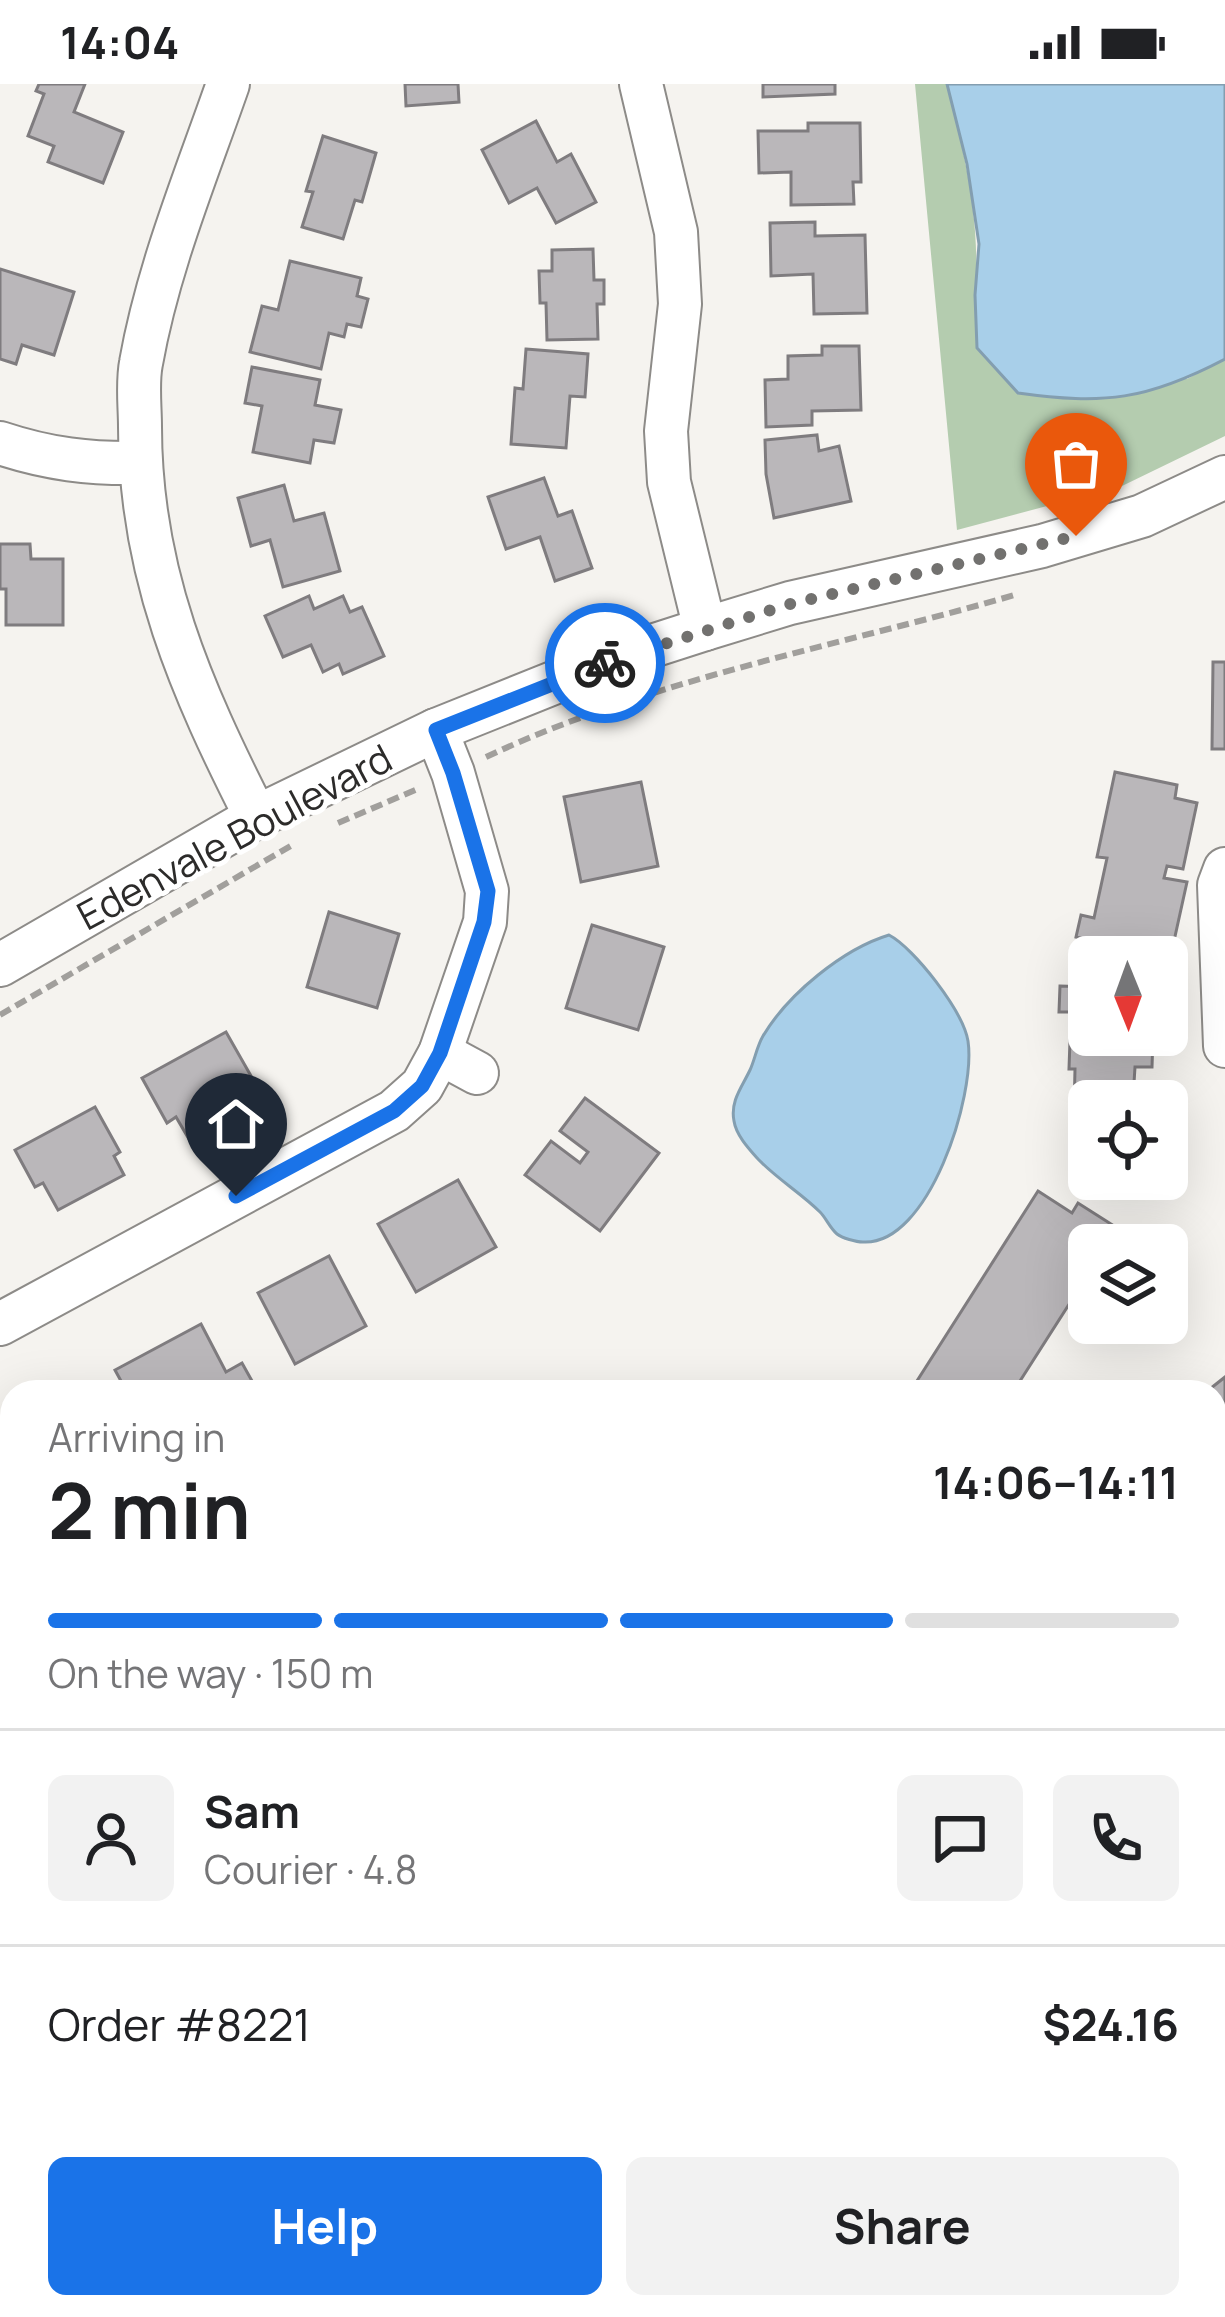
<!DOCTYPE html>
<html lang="en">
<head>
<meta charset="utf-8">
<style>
  body { margin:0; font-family:Manrope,sans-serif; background:#f2f2f2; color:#202124; height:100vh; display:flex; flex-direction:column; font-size:45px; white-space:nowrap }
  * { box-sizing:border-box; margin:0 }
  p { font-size:39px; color:#757577 }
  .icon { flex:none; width:66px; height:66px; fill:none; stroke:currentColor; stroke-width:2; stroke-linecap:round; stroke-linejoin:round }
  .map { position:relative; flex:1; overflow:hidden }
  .panel { position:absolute; left:0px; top:1296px; width:1227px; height:939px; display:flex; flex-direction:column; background:#fff; border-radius:36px 36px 0 0; box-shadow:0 12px 48px #0002 }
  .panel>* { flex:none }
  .needle { width:78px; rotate:179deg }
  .buttons { position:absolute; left:1068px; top:852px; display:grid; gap:24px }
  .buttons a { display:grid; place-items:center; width:120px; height:120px; border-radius:18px; background:#fff; box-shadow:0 12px 48px #0002; font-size:60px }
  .pin { position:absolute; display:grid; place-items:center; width:102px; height:102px; color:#fff; margin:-123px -51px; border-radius:50% 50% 50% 0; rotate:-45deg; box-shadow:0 0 12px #0007 }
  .pin .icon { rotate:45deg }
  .courier { position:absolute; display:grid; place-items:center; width:120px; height:120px; margin:-60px; border:9px solid #1a73e8; border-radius:50%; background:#fff; color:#222; box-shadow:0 3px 15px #0007 }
  .headline em { font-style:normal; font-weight:700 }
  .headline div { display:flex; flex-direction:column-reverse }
  .headline { display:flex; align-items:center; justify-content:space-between; height:204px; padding:0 48px }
  h1 { font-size:78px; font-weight:700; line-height:90px }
  .bar { display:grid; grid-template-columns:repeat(4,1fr); gap:18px 12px; align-content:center; height:144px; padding:0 48px }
  .bar i { height:15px; border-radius:9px; background:#e0e0e0 }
  .bar .selected { background:#1a73e8 }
  .bar p { grid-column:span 4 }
  .line { display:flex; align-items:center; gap:30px; padding:0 48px; border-top:3px solid #e0e0e0 }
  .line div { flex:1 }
  .round { display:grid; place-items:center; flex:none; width:126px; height:126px; border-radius:18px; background:#f2f2f2 }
  .primary-button { display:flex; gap:24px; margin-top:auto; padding:24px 48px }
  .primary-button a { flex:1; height:138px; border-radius:18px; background:#1a73e8; color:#fff; font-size:48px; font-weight:700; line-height:138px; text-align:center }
  .primary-button a+a { background:#f2f2f2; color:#202124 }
  .status { display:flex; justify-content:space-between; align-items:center; height:84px; padding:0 60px; background:#fff; direction:ltr }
  .status svg { height:33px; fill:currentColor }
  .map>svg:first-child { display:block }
</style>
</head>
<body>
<div class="status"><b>14:04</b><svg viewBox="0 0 49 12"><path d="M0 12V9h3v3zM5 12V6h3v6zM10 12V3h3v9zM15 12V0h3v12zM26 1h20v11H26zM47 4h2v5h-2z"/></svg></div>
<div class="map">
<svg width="1225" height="2233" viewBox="0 0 1225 2233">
  <rect width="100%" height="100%" fill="#f5f3ef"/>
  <!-- green -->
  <g fill="#b4ccaf">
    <path d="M915,0H947C965,72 981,136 975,211L1187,295L1225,275V352L1122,402L957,446Z"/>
    <polygon points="1225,1859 1225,2229 1215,2222 1215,1860"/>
    <polygon points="12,2175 12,2223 949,2223 1019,2233 0,2233 0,2176"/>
  </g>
  <!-- water -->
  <g fill="#a8cfe9" stroke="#839eb0" stroke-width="3">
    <path d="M947,0H1225V275C1147,316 1104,321 1018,309L977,264L975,211L979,160L967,80Z"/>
    <path d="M889,851C914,864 963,927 968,957C976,1011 929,1162 863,1158C856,1158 842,1154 837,1150C830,1144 826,1134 820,1128C801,1109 777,1095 758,1075C749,1065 736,1051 734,1037C730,1017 742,1003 750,986C755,975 757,962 763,952C788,910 843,865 889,851Z"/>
  </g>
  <!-- building -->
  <g fill="#bab7ba" stroke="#7f7c7f" stroke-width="3">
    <polygon points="39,0 85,0 74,28 123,48 103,99 48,78 54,62 28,52 44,10 36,7"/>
    <polygon points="405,0 458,0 459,18 406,22"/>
    <polygon points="763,0 835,0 835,10 763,13"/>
    <polygon points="536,37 557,78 571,70 596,118 556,139 537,104 509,119 482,66"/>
    <polygon points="808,39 860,39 861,98 853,98 854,120 791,121 791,88 759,89 758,47 808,47"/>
    <polygon points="323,52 376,69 362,118 355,116 343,155 302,143 313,108 306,107"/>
    <polygon points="815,138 815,152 865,151 867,229 814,230 813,190 771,192 770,139"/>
    <polygon points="593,165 594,196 604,196 604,220 597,220 598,255 547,256 546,219 540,219 539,187 552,187 552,166"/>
    <polygon points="290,177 361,194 357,212 368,215 361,243 347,240 344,253 329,249 321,285 250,268 262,222 278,226"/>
    <polygon points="0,185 74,208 54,271 22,261 16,280 0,275"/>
    <polygon points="822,262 859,262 861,326 812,327 812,341 766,343 765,296 788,295 788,272 822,271"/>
    <polygon points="526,265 588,270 585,313 570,312 566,364 511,360 515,304 523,305"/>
    <polygon points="252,283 320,296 315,321 341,326 334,359 314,356 310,379 253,368 262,322 245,319"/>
    <polygon points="817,351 819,367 839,362 851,417 774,434 766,390 765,356"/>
    <polygon points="544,394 558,432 572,427 592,484 555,497 540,453 506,465 488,413"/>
    <polygon points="284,401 294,437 324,429 340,487 283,503 270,456 251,462 238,414"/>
    <polygon points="0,460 30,460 31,475 63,475 63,541 6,541 6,505 0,505"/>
    <polygon points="309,512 314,525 343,512 350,528 362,523 384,572 343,590 339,580 323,588 311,561 283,573 265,532"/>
    <polygon points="1213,578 1225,578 1225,665 1212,665"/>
    <polygon points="1115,688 1177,701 1175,714 1197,719 1183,785 1167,782 1164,794 1187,798 1172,866 1148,861 1146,869 1076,853 1081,831 1094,834 1107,774 1097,773"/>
    <polygon points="641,698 658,782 581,798 564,713"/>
    <polygon points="329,828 399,850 377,924 307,903"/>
    <polygon points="592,841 664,863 638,946 566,924"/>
    <polygon points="1060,902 1089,903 1089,951 1153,951 1152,983 1135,983 1134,999 1157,1000 1156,1017 1089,1017 1089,1073 1073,1073 1075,985 1069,985 1071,928 1059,928"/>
    <polygon points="226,948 251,992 242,997 256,1020 190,1057 176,1033 167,1039 142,994"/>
    <polygon points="585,1014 659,1069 600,1147 525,1091 551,1057 580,1079 588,1068 560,1047"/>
    <polygon points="95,1023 120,1068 114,1072 124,1091 58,1126 43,1099 35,1103 15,1066"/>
    <polygon points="458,1096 496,1163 416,1208 378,1140"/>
    <polygon points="1038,1107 1072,1129 1078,1119 1144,1161 1089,1161 1089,1189 1013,1308 927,1308 915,1300"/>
    <polygon points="329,1172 366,1242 295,1280 258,1209"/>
    <polygon points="201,1240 226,1288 242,1279 257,1306 127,1308 115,1286"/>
    <polygon points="1225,1293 1225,1419 1215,1427 1215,1308 1206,1308"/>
  </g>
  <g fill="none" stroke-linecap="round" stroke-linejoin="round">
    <defs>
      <g id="minor">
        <path d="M228,0C196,92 158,183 141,279C137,299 140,322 140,343C140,489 191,605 256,733"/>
        <polyline points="641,0 676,148 680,220 666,347 669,398 705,545"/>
        <path d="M0,359C48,375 90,380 140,379"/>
        <polyline points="1225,785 1219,801 1225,962"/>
        <polyline points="0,881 256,733 436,646 618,573 705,545 790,519 1042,462 1142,432 1225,393"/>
        <polyline points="440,969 477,989"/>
        <polyline points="0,1240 394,1027 422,1002 440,969 485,838 487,807 453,689 436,646"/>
        <polyline points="0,2120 12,2120"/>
        <polyline points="1130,2223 1147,2233"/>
      </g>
    </defs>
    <!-- minor casing -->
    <use href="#minor" stroke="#8d8b88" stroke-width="46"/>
    <!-- path -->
    <g stroke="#a19f9c" stroke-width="6" stroke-dasharray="12 6" stroke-linecap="butt">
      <path d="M486,673C654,594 840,562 1018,510"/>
      <polyline points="338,739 420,704"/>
      <polyline points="0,931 294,760"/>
    </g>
    <!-- minor -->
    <use href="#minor" stroke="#fff" stroke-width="42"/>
  </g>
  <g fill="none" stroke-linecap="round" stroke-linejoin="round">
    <!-- done -->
    <polyline stroke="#72716f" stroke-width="12" stroke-dasharray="0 21.6" points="605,579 790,520 1076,452"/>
    <!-- route -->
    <polyline stroke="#1a73e8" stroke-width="15" points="236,1112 394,1027 422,1002 440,969 484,838 488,807 453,689 436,646 605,579"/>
  </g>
  <g text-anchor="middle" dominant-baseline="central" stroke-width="10" stroke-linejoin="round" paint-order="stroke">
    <!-- street labels -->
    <g font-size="39" fill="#2c2b2a" stroke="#fff">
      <text transform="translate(234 752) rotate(-28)">Edenvale Boulevard</text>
    </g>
  </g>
</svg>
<div class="buttons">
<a><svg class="needle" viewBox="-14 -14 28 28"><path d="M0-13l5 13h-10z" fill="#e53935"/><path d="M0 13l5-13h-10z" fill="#757577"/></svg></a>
<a><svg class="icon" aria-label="locate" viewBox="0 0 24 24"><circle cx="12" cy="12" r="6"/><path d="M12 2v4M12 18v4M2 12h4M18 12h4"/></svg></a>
<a><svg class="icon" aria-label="layers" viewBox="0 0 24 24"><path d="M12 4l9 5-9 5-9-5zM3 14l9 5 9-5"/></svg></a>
</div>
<div class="pin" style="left:1076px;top:452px;background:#ea580c"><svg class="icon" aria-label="bag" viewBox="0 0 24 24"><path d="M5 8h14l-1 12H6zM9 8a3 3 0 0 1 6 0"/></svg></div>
<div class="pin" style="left:236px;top:1112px;background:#1f2937"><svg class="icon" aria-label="home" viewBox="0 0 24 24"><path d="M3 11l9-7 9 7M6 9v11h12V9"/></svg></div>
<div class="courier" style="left:605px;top:579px"><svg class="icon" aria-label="bike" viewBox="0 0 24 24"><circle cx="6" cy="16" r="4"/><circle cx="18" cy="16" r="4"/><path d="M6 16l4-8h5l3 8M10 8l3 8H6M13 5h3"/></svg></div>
<section class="panel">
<div class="headline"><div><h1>2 min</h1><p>Arriving in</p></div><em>14:06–14:11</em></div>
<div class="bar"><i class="selected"></i><i class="selected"></i><i class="selected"></i><i></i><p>On the way · 150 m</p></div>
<div class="line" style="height:216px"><a class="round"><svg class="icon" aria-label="person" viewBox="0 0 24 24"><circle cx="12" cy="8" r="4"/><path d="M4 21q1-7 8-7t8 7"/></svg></a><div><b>Sam</b><p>Courier · 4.8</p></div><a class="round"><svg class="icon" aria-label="chat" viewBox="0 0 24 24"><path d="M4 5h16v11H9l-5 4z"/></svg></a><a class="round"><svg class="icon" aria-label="phone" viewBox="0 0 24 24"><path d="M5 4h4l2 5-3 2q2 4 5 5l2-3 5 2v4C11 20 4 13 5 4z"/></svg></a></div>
<div class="line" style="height:156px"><div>Order #8221</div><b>$24.16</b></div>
<div class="primary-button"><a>Help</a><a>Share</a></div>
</section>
</div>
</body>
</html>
